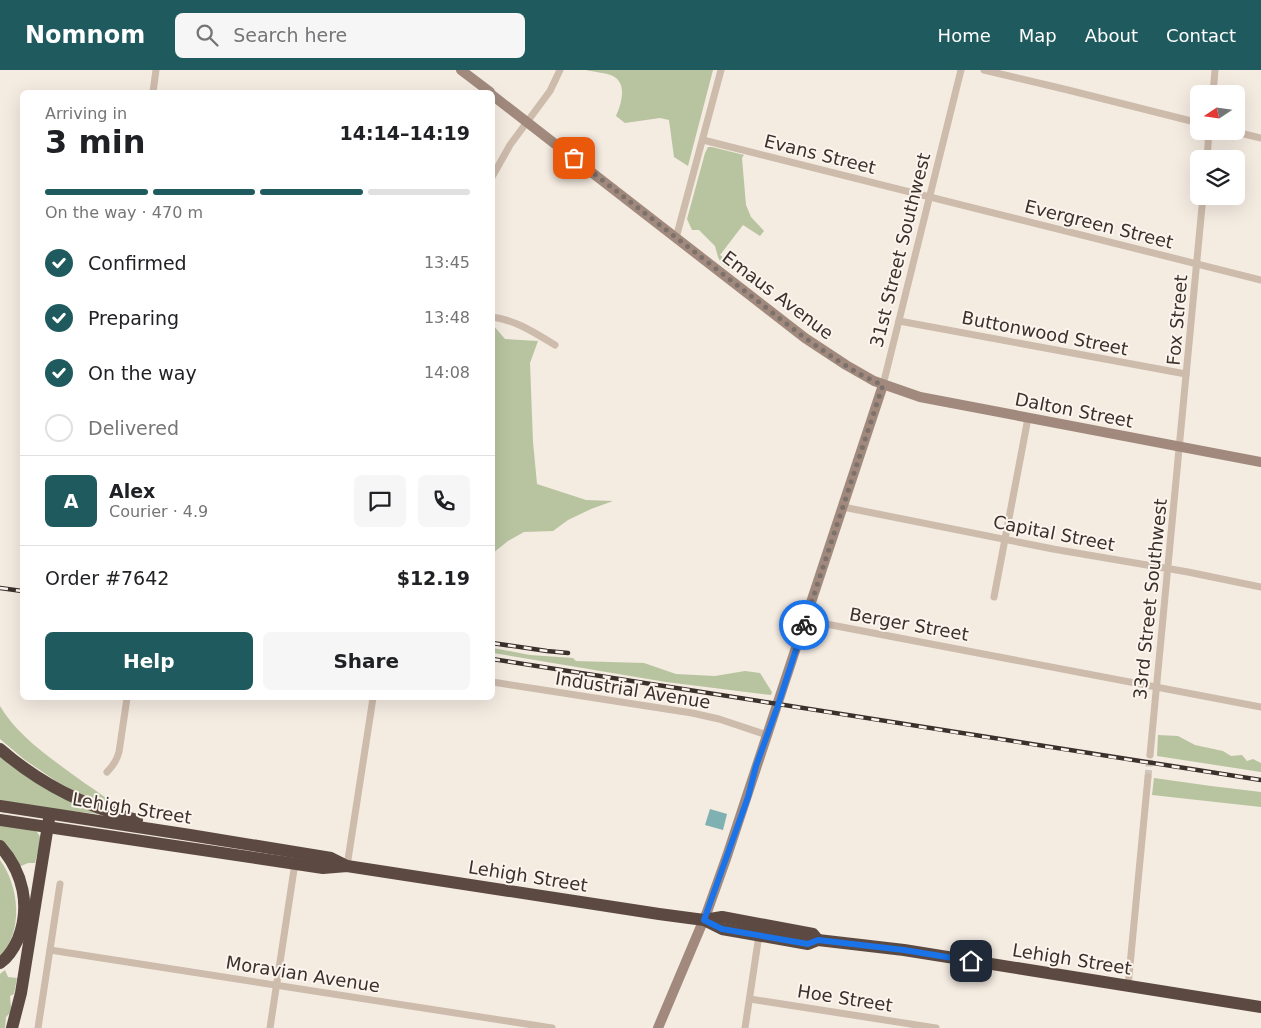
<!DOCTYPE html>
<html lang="en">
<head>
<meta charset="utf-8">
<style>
  body { margin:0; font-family:"DejaVu Sans",sans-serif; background:#f6f6f6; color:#202124; height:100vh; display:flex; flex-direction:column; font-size:19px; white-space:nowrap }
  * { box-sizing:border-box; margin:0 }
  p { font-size:16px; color:#757577 }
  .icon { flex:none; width:28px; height:28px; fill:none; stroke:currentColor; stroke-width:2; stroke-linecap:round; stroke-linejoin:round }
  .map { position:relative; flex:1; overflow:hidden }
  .panel { position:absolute; left:20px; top:20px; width:475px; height:610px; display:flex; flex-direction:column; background:#fff; border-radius:8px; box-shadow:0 5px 20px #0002 }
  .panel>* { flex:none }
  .needle { width:32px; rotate:257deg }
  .buttons { position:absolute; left:1190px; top:15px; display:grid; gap:10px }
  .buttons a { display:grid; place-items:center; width:55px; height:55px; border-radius:8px; background:#fff; box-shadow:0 5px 20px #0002; font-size:25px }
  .pin { position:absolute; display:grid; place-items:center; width:42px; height:42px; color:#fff; margin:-21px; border-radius:10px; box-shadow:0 2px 8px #0006 }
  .courier { position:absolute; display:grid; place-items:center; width:50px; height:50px; margin:-25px; border:4px solid #1a73e8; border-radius:50%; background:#fff; color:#222; box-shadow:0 1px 6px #0007 }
  .summary em { font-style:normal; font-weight:700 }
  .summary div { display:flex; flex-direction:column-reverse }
  .summary { display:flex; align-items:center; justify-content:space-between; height:85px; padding:0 25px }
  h1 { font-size:32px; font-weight:700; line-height:38px }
  .bar { display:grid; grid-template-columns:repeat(4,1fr); gap:8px 5px; align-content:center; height:60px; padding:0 25px }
  .bar i { height:6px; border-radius:4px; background:#e0e0e0 }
  .bar .active { background:#1f5a5e }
  .bar p { grid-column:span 4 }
  .line { display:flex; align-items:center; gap:12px; padding:0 25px; border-top:1px solid #e0e0e0 }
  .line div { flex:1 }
  .round { display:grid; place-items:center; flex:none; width:52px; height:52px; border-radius:8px; background:#f6f6f6 }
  ol { padding:0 25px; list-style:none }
  li { display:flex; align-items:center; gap:15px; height:55px }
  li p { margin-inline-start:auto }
  li .icon { padding:5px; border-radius:50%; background:#1f5a5e; color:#fff; stroke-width:4 }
  li:last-child { color:#757577 }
  li i { width:28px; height:28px; border:2px solid #e0e0e0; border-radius:50% }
  .cta { display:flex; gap:10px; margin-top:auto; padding:10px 25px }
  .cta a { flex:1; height:58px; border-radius:8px; background:#1f5a5e; color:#fff; font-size:20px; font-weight:700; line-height:58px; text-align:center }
  .cta a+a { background:#f6f6f6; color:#202124 }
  header { display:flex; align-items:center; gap:30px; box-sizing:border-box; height:70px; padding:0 25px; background:#1f5a5e; color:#fff }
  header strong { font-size:24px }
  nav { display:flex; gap:28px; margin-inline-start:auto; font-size:18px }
  .search { width:350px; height:45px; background:#f6f6f6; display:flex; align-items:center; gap:12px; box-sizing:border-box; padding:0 18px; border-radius:8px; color:#757577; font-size:19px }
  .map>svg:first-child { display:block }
</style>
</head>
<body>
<header>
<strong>Nomnom</strong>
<div class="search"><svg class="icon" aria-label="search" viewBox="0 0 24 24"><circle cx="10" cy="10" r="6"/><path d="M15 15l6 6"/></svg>Search here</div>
<nav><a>Home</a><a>Map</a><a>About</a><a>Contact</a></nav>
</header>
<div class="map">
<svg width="1261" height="958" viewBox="0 0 1261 958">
  <rect width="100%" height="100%" fill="#f4ebe1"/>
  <!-- green -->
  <g fill="#b8c4a0">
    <path d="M586,0H713L688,96L674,87L669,50L660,48L625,53L616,46C621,35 628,14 613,6C607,3 594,2 586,0Z"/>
    <polygon points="708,77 712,77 744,85 742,88 746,135 751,147 764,161 760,166 743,155 720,185 732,194 729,199 721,193 718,187 715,176 699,160 692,160 687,149 705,83"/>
    <polygon points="493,255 505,269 538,271 530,293 533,372 537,414 586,430 613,431 591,439 568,450 553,461 524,462 508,471 493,483"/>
    <polygon points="493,578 530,585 573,588 576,591 644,593 676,604 715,606 745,601 760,603 772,622 771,625 666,612 493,583"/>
    <path d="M0,636C17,666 52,689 79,709C94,720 106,726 119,740L85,727L56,711L25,690L0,669Z"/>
    <polygon points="1158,665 1178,666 1195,675 1223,681 1231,686 1242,685 1247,691 1253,689 1261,693 1261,702 1157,686"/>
    <polygon points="0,684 99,744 52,739 0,731"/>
    <polygon points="1154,708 1211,716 1261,722 1261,737 1152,725"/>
    <polygon points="0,755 34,760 37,762 41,768 35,793 28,793 19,797 0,771"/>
    <path d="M0,790C19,816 24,861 0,886Z"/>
    <polygon points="5,900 8,907 17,908 14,924 10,926 11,937 10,943 6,947 5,958 0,958 0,904"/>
  </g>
  <!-- water -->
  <polygon fill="#7fb0b2" points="710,739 727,744 723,760 705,755"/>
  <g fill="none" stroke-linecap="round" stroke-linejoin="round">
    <!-- street-tunnel -->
    <polyline stroke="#cfc6bd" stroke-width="7" stroke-dasharray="7 3.5" stroke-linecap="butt" points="1148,707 1150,685"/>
    <!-- street -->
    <g stroke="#cdbbac" stroke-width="7">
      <polyline points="984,0 1068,20 1199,53"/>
      <polyline points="153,22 156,0"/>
      <polyline points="1213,24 1215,0"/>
      <polyline points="1232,61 1261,68"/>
      <polyline points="703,70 1261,210"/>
      <polyline points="1207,89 1209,61"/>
      <polyline points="492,107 510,75 550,21 560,0"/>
      <polyline points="676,168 721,0"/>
      <path d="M492,247C516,250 535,263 555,275"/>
      <polyline points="899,251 1186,304"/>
      <polyline points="883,315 961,0"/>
      <polyline points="843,437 1053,479 1188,502 1261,517"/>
      <polyline points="994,527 1028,348"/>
      <polyline points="805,550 1261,637"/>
      <polyline points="492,612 692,643 719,649 767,665"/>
      <polyline points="1150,685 1203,126"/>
      <path d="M107,702C113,696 117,690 119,682L127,628"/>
      <polyline points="347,796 373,628"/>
      <polyline points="50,880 552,958"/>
      <polyline points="1128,916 1148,707"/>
      <polyline points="750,929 936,958"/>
      <polyline points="38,958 60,814"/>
      <polyline points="270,958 295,793"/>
      <polyline points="745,958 759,865"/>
    </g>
    <!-- secondary -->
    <g stroke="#a18a7d" stroke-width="10">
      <polyline points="461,0 490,22"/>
      <polyline points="492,25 805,268 846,295 874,311 920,327 1261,392"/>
      <polyline points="658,958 707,842 727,786 883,315"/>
    </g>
    <!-- highway -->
    <g stroke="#5c4a42" stroke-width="12">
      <path d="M0,679C39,713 87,737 137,750"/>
      <polyline points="0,736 190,765 331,788 347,796"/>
      <polyline points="0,750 323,798 347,796 659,844 704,850 722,847 813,864 818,870"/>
      <path d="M0,776C23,802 31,836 18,869C14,878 9,887 0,893"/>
      <polyline points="704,850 722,859 808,874 818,870 904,880 1261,937"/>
      <polyline points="12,958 21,923 49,749"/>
    </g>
    <defs>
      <g id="rail">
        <polyline points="0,518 22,521"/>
        <polyline points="492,573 547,581 568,583"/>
        <path d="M492,589C749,629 1005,671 1261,710"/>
      </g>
    </defs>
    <!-- rail casing -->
    <use href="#rail" stroke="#3b302b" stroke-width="4.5"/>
    <!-- rail -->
    <use href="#rail" stroke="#fbf5ee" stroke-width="2.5" stroke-dasharray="8" stroke-linecap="butt"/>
  </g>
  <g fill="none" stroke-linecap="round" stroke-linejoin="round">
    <!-- done -->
    <path stroke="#7c716b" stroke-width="5" stroke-dasharray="0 9" d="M574,88L805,268C830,285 855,304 883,315L804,555"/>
    <!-- route -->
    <polyline stroke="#1a73e8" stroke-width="6" points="804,555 777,638 756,696 748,727 704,850 722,859 808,874 818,870 904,880 971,891"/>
  </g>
  <g text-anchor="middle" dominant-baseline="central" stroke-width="4" stroke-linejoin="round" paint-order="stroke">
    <!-- street labels -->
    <g font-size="18" fill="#3b302b" stroke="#fbf5ee">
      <text transform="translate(820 84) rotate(14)">Evans Street</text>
      <text transform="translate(1099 154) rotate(14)">Evergreen Street</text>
      <text transform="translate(900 180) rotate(-76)">31st Street Southwest</text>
      <text transform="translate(778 225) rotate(37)">Emaus Avenue</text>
      <text transform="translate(1177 250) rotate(-85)">Fox Street</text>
      <text transform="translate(1045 263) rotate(11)">Buttonwood Street</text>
      <text transform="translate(1074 340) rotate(11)">Dalton Street</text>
      <text transform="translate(1054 463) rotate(11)">Capital Street</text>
      <text transform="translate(1150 529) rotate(-84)">33rd Street Southwest</text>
      <text transform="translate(909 554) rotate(10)">Berger Street</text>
      <text transform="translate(633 620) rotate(9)">Industrial Avenue</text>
      <text transform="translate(132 738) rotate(9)">Lehigh Street</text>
      <text transform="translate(528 806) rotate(9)">Lehigh Street</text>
      <text transform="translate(1072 889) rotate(9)">Lehigh Street</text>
      <text transform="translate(303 904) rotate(9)">Moravian Avenue</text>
      <text transform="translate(845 928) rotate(9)">Hoe Street</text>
    </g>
  </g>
</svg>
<div class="buttons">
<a><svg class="needle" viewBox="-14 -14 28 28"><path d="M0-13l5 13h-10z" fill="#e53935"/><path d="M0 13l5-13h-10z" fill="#757577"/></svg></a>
<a><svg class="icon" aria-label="layers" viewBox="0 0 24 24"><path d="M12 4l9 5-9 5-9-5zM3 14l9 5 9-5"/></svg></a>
</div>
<div class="pin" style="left:574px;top:88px;background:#ea580c"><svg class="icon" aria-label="bag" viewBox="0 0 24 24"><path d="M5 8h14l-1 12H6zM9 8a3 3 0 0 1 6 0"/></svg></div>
<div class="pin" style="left:971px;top:891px;background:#1f2937"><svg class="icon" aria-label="home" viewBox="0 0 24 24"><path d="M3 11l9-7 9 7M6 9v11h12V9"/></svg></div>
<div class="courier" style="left:804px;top:555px"><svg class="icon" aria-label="bike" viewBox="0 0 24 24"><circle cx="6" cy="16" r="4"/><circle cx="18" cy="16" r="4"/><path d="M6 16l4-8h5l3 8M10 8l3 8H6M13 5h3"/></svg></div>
<section class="panel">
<div class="summary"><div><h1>3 min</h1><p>Arriving in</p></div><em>14:14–14:19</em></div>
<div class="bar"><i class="active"></i><i class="active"></i><i class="active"></i><i></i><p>On the way · 470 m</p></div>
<ol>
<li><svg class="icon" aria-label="check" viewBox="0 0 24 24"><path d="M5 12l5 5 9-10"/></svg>Confirmed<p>13:45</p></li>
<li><svg class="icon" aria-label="check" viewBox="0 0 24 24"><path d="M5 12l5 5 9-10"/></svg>Preparing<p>13:48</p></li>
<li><svg class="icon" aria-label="check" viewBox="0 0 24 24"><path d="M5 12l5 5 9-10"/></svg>On the way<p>14:08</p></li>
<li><i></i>Delivered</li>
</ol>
<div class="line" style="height:90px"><b class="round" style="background:#1f5a5e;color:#fff">A</b><div><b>Alex</b><p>Courier · 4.9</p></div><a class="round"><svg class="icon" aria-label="chat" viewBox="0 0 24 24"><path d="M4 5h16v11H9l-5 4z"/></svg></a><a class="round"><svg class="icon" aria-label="phone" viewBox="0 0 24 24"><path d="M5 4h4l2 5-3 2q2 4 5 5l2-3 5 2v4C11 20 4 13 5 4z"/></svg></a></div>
<div class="line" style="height:65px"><div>Order #7642</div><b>$12.19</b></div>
<div class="cta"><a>Help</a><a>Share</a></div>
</section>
</div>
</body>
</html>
